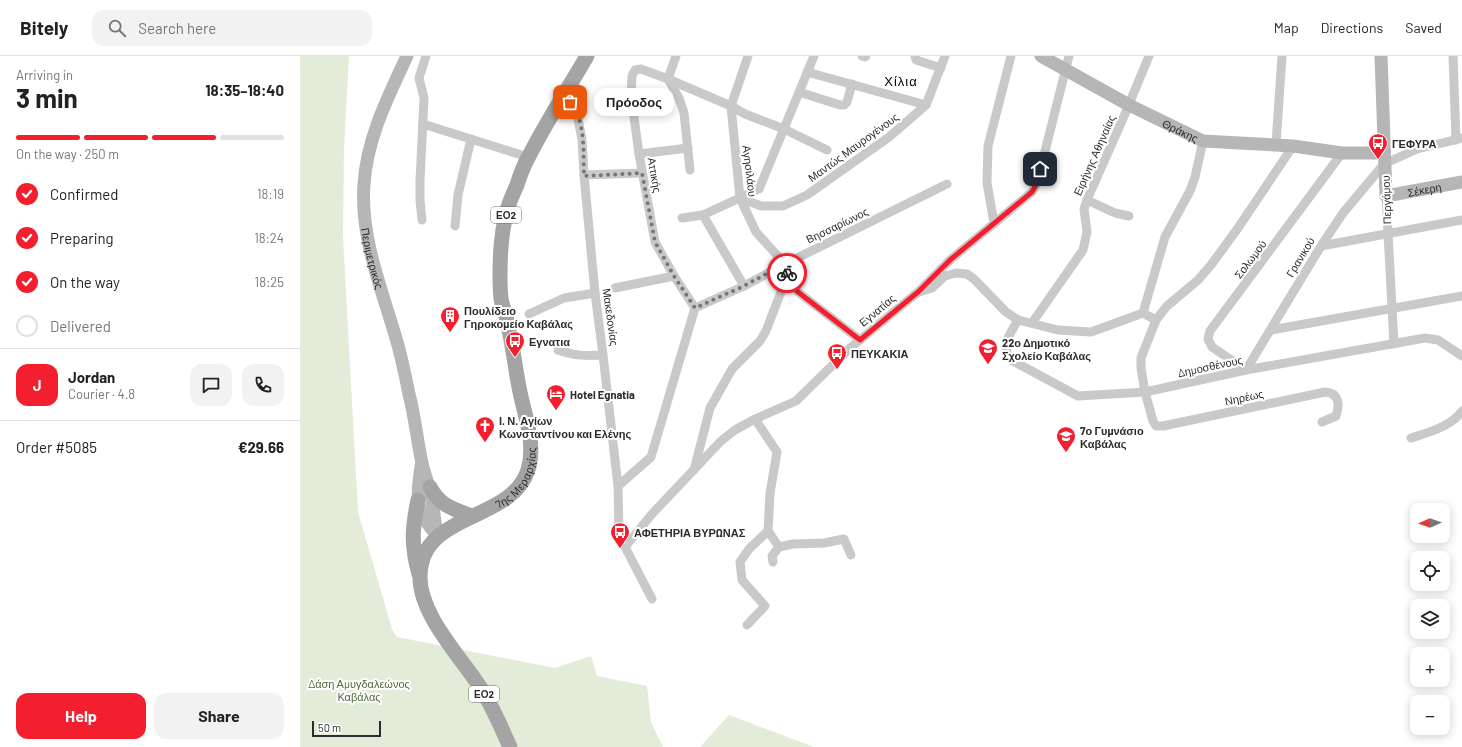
<!DOCTYPE html>
<html lang="en">
<head>
<meta charset="utf-8">
<style>
  body { margin:0; font-family:Barlow,sans-serif; background:#f2f2f2; color:#222; height:100vh; display:flex; flex-direction:column; font-size:15px; white-space:nowrap }
  * { box-sizing:border-box; margin:0 }
  p { font-size:13px; color:#767676 }
  .icon { flex:none; width:22px; height:22px; fill:none; stroke:currentColor; stroke-width:2; stroke-linecap:round; stroke-linejoin:round }
  .map { position:relative; flex:1; overflow:hidden }
  .side { display:flex; flex-direction:column; background:#fff; width:300px }
  .side>* { flex:none }
  .needle { width:26px; rotate:268deg }
  .tools { position:absolute; left:1110px; top:447px; display:grid; gap:8px }
  .tools a { display:grid; place-items:center; width:40px; height:40px; border-radius:8px; background:#fff; box-shadow:0 2px 10px #0003; font-size:20px }
  .scale { position:absolute; left:12px; bottom:10px; width:69px; box-sizing:border-box; padding-left:4px; border:2px solid #2c2c2c; border-top:0; font-size:11px; line-height:14px; white-space:nowrap; color:#2c2c2c; -webkit-text-stroke:3px #fff; paint-order:stroke }
  .pin { position:absolute; display:grid; place-items:center; width:34px; height:34px; color:#fff; margin:-17px; border-radius:8px; box-shadow:0 2px 6px #0006 }
  .courier { position:absolute; display:grid; place-items:center; width:40px; height:40px; margin:-20px; border:3px solid #f31f2e; border-radius:50%; background:#fff; color:#222; box-shadow:0 1px 5px #0007 }
  .bubble { position:absolute; height:28px; border-radius:12px; background:#fff; box-shadow:0 2px 10px #0003; font-size:13px; font-weight:700; line-height:28px; text-align:center }
  .summary em { font-style:normal; font-weight:700 }
  .summary div { display:flex; flex-direction:column-reverse }
  .summary { display:flex; align-items:center; justify-content:space-between; height:68px; padding:0 16px }
  h1 { font-size:26px; font-weight:700; line-height:30px }
  .bar { display:grid; grid-template-columns:repeat(4,1fr); gap:6px 4px; align-content:center; height:48px; padding:0 16px }
  .bar i { height:5px; border-radius:3px; background:#e0e0e0 }
  .bar .current { background:#f31f2e }
  .bar p { grid-column:span 4 }
  .line { display:flex; align-items:center; gap:10px; padding:0 16px; border-top:1px solid #e0e0e0 }
  .line div { flex:1 }
  .round { display:grid; place-items:center; flex:none; width:42px; height:42px; border-radius:12px; background:#f2f2f2 }
  ol { padding:0 16px; list-style:none }
  li { display:flex; align-items:center; gap:12px; height:44px }
  li p { margin-inline-start:auto }
  li .icon { padding:4px; border-radius:50%; background:#f31f2e; color:#fff; stroke-width:4 }
  li:last-child { color:#767676 }
  li i { width:22px; height:22px; border:2px solid #e0e0e0; border-radius:50% }
  .button { display:flex; gap:8px; margin-top:auto; padding:8px 16px }
  .button a { flex:1; height:46px; border-radius:12px; background:#f31f2e; color:#fff; font-size:16px; font-weight:700; line-height:46px; text-align:center }
  .button a+a { background:#f2f2f2; color:#222 }
  header { display:flex; align-items:center; gap:24px; box-sizing:border-box; height:56px; padding:0 20px; background:#fff; border-bottom:1px solid #e0e0e0 }
  header strong { font-size:19px }
  nav { display:flex; gap:22px; margin-inline-start:auto; font-size:14px }
  .search { width:280px; height:36px; background:#f2f2f2; display:flex; align-items:center; gap:10px; box-sizing:border-box; padding:0 14px; border-radius:12px; color:#767676; font-size:15px }
  main { display:flex; flex:1; min-height:0 }
  .map>svg:first-child { display:block }
</style>
</head>
<body>
<header>
<strong>Bitely</strong>
<div class="search"><svg class="icon" aria-label="search" viewBox="0 0 24 24"><circle cx="10" cy="10" r="6"/><path d="M15 15l6 6"/></svg>Search here</div>
<nav><a>Map</a><a>Directions</a><a>Saved</a></nav>
</header>
<main>
<section class="side">
<div class="summary"><div><h1>3 min</h1><p>Arriving in</p></div><em>18:35–18:40</em></div>
<div class="bar"><i class="current"></i><i class="current"></i><i class="current"></i><i></i><p>On the way · 250 m</p></div>
<ol>
<li><svg class="icon" aria-label="check" viewBox="0 0 24 24"><path d="M5 12l5 5 9-10"/></svg>Confirmed<p>18:19</p></li>
<li><svg class="icon" aria-label="check" viewBox="0 0 24 24"><path d="M5 12l5 5 9-10"/></svg>Preparing<p>18:24</p></li>
<li><svg class="icon" aria-label="check" viewBox="0 0 24 24"><path d="M5 12l5 5 9-10"/></svg>On the way<p>18:25</p></li>
<li><i></i>Delivered</li>
</ol>
<div class="line" style="height:72px"><b class="round" style="background:#f31f2e;color:#fff">J</b><div><b>Jordan</b><p>Courier · 4.8</p></div><a class="round"><svg class="icon" aria-label="chat" viewBox="0 0 24 24"><path d="M4 5h16v11H9l-5 4z"/></svg></a><a class="round"><svg class="icon" aria-label="phone" viewBox="0 0 24 24"><path d="M5 4h4l2 5-3 2q2 4 5 5l2-3 5 2v4C11 20 4 13 5 4z"/></svg></a></div>
<div class="line" style="height:52px"><div>Order #5085</div><b>€29.66</b></div>
<div class="button"><a>Help</a><a>Share</a></div>
</section>
<div class="map">
<svg width="1162" height="691" viewBox="0 0 1162 691">
  <rect width="100%" height="100%" fill="#fff"/>
  <!-- green -->
  <g fill="#e3ecd8">
    <polygon points="0,0 49,0 44,93 43,181 58,456 92,573 97,581 255,612 291,600 297,620 347,630 351,666 363,691 0,691"/>
    <polygon points="429,659 514,691 400,691"/>
  </g>
  <g fill="none" stroke-linecap="round" stroke-linejoin="round">
    <!-- street -->
    <g stroke="#c9c9c9" stroke-width="9">
      <polyline points="376,0 368,23 379,42 384,57 390,114"/>
      <polyline points="448,0 431,50 440,142 456,176 485,208 489,225 498,236 560,284"/>
      <polyline points="562,0 565,1 566,0"/>
      <polyline points="615,0 616,4 641,12"/>
      <polyline points="1153,0 1156,84"/>
      <polyline points="507,16 626,49"/>
      <polyline points="499,36 540,49 544,49 547,46 552,28"/>
      <polyline points="265,38 276,53 282,83 284,119 295,237 303,299 318,430 319,477 325,491 352,543"/>
      <polyline points="123,68 228,101"/>
      <polyline points="976,88 982,0"/>
      <path d="M993,90L938,172L911,209L898,224L867,250L856,264L841,302V312L845,336L853,365L856,370H863L1025,336C1039,337 1040,348 1036,360L1022,366"/>
      <polyline points="1042,97 910,275 908,283 912,291 946,314 1021,190 1043,157 1084,108 1117,93 1162,82"/>
      <polyline points="339,98 388,92"/>
      <polyline points="284,119 342,117"/>
      <polyline points="1086,140 1094,288"/>
      <polyline points="440,142 461,150 483,150 507,139 589,81 626,49 645,0"/>
      <polyline points="787,144 815,157 829,160"/>
      <polyline points="403,159 444,230"/>
      <polyline points="382,162 403,159 459,133 514,0"/>
      <polyline points="122,164 120,144 120,125 124,42 119,22 126,0"/>
      <polyline points="694,167 687,127 688,90 711,0"/>
      <polyline points="155,170 158,139 171,83"/>
      <polyline points="1021,190 1162,164"/>
      <polyline points="315,232 374,220"/>
      <polyline points="619,236 632,232 645,220 656,217 667,218 674,223 706,256 718,264 758,274 791,276 843,257 856,264"/>
      <polyline points="395,252 374,220 355,186 339,98 331,39 332,20 335,14 341,13 368,23 431,50 445,58 484,73 527,94"/>
      <polyline points="395,252 444,230 485,208 647,128"/>
      <polyline points="843,257 865,181 890,135 895,121 903,85"/>
      <polyline points="229,258 264,242 295,237"/>
      <path d="M718,264C710,279 700,288 711,304L778,340L845,336L946,314L1125,282L1138,284L1162,300"/>
      <polyline points="732,267 783,194 787,176 784,153 787,144 825,58 849,0"/>
      <polyline points="971,274 1162,240"/>
      <path d="M258,294C275,300 286,300 303,299"/>
      <polyline points="455,363 477,396 470,437 468,475"/>
      <path d="M1111,382C1127,377 1152,370 1162,355"/>
      <polyline points="394,414 410,352 432,313 460,285 466,275 484,228 489,225"/>
      <polyline points="318,430 351,401 395,252"/>
      <polyline points="325,491 352,458 421,385 435,374 455,363 496,345 549,293 618,236 650,204 732,136 737,127 769,0"/>
      <polyline points="473,506 472,500 479,491 493,488 524,487 544,483 551,499"/>
      <polyline points="447,569 465,550 442,524 440,506 449,493 468,475 479,491"/>
    </g>
    <!-- secondary -->
    <g stroke="#b6b6b6" stroke-width="13">
      <path id="s1" d="M107,0C88,41 67,82 64,128C60,180 81,231 95,279C101,298 105,318 109,338C115,361 117,384 122,407C124,418 129,428 131,439C134,453 134,466 138,480"/>
      <path id="s2" d="M741,0L829,49L903,85L993,90L1042,97H1084"/>
      <path id="s3" d="M1081,0L1086,140L1162,126"/>
      <path d="M121,410C117,441 114,455 137,479"/>
    </g>
    <!-- primary -->
    <g stroke="#a4a4a4" stroke-width="15">
      <path d="M130,431C140,450 153,453 172,460"/>
      <path d="M118,444C112,472 111,490 119,518"/>
      <path id="s4" d="M210,691C201,671 192,649 180,631C160,600 119,558 120,520C121,455 211,467 228,414C236,388 225,361 220,336C215,313 213,288 207,265C206,258 202,250 201,242C200,235 200,226 200,218C200,197 201,176 207,155C209,146 213,138 217,129C220,119 224,109 229,100C246,66 268,33 287,0"/>
    </g>
  </g>
  <g fill="none" stroke-linecap="round" stroke-linejoin="round">
    <!-- done -->
    <path stroke="#767676" stroke-width="4" stroke-dasharray="0 7.2" d="M270,46C286,65 283,96 284,120L342,117L355,186L374,220L395,252L444,230L484,208L487,217"/>
    <!-- route -->
    <polyline stroke="#f31f2e" stroke-width="5" points="487,217 489,225 498,236 560,284 618,236 650,204 732,136 737,127 740,113"/>
  </g>
  <!-- icons -->
  <defs>
    <symbol id="bus-pin" viewBox="-11 -11 22 30"><path d="M0 17L-7.5 6A9.5 9.5 0 1 1 7.5 6Z" fill="#f31f2e" stroke="#fff"/><path d="M-5-6H5V4H4V6H2V4H-2V6H-4V4H-5ZM-3.5-4V0h7V-4ZM-3.5 1.2v1.5H-2V1.2ZM2 1.2v1.5H3.5V1.2Z" fill="#fff"/></symbol>
    <symbol id="building-pin" viewBox="-11 -11 22 30"><path d="M0 17L-7.5 6A9.5 9.5 0 1 1 7.5 6Z" fill="#f31f2e" stroke="#fff"/><path d="M-4-6H4V6H1V3H-1V6H-4ZM-2.5-4.3h1.7v1.8h-1.7ZM.8-4.3h1.7v1.8H.8ZM-2.5-1h1.7V.8h-1.7ZM.8-1h1.7V.8H.8Z" fill="#fff"/></symbol>
    <symbol id="school-pin" viewBox="-11 -11 22 30"><path d="M0 17L-7.5 6A9.5 9.5 0 1 1 7.5 6Z" fill="#f31f2e" stroke="#fff"/><path d="M0-5L7-2L0 1L-7-2ZM-4 1L0 2.5L4 1V4Q0 6-4 4Z" fill="#fff"/></symbol>
    <symbol id="hotel-pin" viewBox="-11 -11 22 30"><path d="M0 17L-7.5 6A9.5 9.5 0 1 1 7.5 6Z" fill="#f31f2e" stroke="#fff"/><path d="M-6-4.5h1.5V1H6V5H4.5V3h-9V5H-6ZM-4 0a1.8 1.8 0 1 1 3.6 0ZM.5 0V-2.5h3Q6-2.5 6 0Z" fill="#fff"/></symbol>
    <symbol id="church-pin" viewBox="-11 -11 22 30"><path d="M0 17L-7.5 6A9.5 9.5 0 1 1 7.5 6Z" fill="#f31f2e" stroke="#fff"/><path d="M-1.2-6h2.4v3.5h3.3v2.4h-3.3V6h-2.4V-.1h-3.3v-2.4h3.3Z" fill="#fff"/></symbol>
  </defs>
  <g fill-rule="evenodd">
    <use href="#bus-pin" x="1067" y="76" width="22" height="30"/>
    <use href="#building-pin" x="139" y="249" width="22" height="30"/>
    <use href="#bus-pin" x="204" y="274" width="22" height="30"/>
    <use href="#school-pin" x="677" y="281" width="22" height="30"/>
    <use href="#bus-pin" x="526" y="286" width="22" height="30"/>
    <use href="#hotel-pin" x="245" y="327" width="22" height="30"/>
    <use href="#church-pin" x="174" y="359" width="22" height="30"/>
    <use href="#school-pin" x="755" y="369" width="22" height="30"/>
    <use href="#bus-pin" x="309" y="465" width="22" height="30"/>
  </g>
  <g text-anchor="middle" dominant-baseline="central" stroke-width="4" stroke-linejoin="round" paint-order="stroke">
    <!-- shield labels -->
    <g fill="#fff" stroke="#6b6b6b" stroke-width="1">
      <rect x="191" y="151" width="30" height="16" rx="3"/>
      <rect x="169" y="630" width="30" height="16" rx="3"/>
    </g>
    <g font-size="10" font-weight="bold" fill="#2c2c2c">
      <text x="206" y="159">ΕΟ2</text>
      <text x="184" y="638">ΕΟ2</text>
    </g>
    <!-- street labels -->
    <g font-size="11" fill="#2c2c2c" stroke="#fff">
      <text stroke="none"><textPath href="#s2" startOffset="158">Θράκης</textPath></text>
      <text transform="translate(553 91) rotate(-36)">Μαντώς Μαυρογένους</text>
      <text transform="translate(794 99) rotate(-66)">Ειρήνης Αθηναίας</text>
      <text transform="translate(450 115) rotate(83)">Αγησιλάου</text>
      <text transform="translate(355 119) rotate(80)">Αττικής</text>
      <text stroke="none"><textPath href="#s3" startOffset="179">Σέκερη</textPath></text>
      <text transform="translate(1086 144) rotate(-92)">Περγάμου</text>
      <text transform="translate(537 169) rotate(-26)">Βησσαρίωνος</text>
      <text transform="translate(1000 201) rotate(-59)">Γρανικού</text>
      <text stroke="none"><textPath href="#s1" startOffset="211">Περιμετρικός</textPath></text>
      <text transform="translate(950 203) rotate(-53)">Σολωμού</text>
      <text transform="translate(577 254) rotate(-40)">Εγνατίας</text>
      <text transform="translate(311 261) rotate(82)">Μακεδονίας</text>
      <text transform="translate(910 310) rotate(-12)">Δημοσθένους</text>
      <text transform="translate(944 341) rotate(-12)">Νηρέως</text>
      <text stroke="none"><textPath href="#s4" startOffset="342">7ης Μεραρχίας</textPath></text>
    </g>
    <!-- poi labels -->
    <g font-size="11" font-weight="bold" fill="#2c2c2c" stroke="#fff" text-anchor="start">
      <text x="1092" y="87">ΓΕΦΥΡΑ</text>
      <text x="164" y="254">Πουλίδειο<tspan x="164" dy="13">Γηροκομείο Καβάλας</tspan></text>
      <text x="229" y="285">Εγνατια</text>
      <text x="702" y="286">22ο Δημοτικό<tspan x="702" dy="13">Σχολείο Καβάλας</tspan></text>
      <text x="551" y="297">ΠΕΥΚΑΚΙΑ</text>
      <text x="270" y="338">Hotel Egnatia</text>
      <text x="199" y="364">Ι. Ν. Αγίων<tspan x="199" dy="13">Κωνσταντίνου και Ελένης</tspan></text>
      <text x="780" y="374">7ο Γυμνάσιο<tspan x="780" dy="13">Καβάλας</tspan></text>
      <text x="334" y="476">ΑΦΕΤΗΡΙΑ ΒΥΡΩΝΑΣ</text>
    </g>
    <!-- park labels -->
    <g font-size="11" fill="#4f6b37" stroke="#fff">
      <text x="59" y="627">Δάση Αμυγδαλεώνος<tspan x="59" dy="13">Καβάλας</tspan></text>
    </g>
    <!-- quarter labels -->
    <g font-size="13" letter-spacing="1" fill="#000" stroke="#fff">
      <text x="601" y="25">Χίλια</text>
    </g>
  </g>
</svg>
<div class="tools">
<a><svg class="needle" viewBox="-14 -14 28 28"><path d="M0-13l5 13h-10z" fill="#e53935"/><path d="M0 13l5-13h-10z" fill="#767676"/></svg></a>
<a><svg class="icon" aria-label="locate" viewBox="0 0 24 24"><circle cx="12" cy="12" r="6"/><path d="M12 2v4M12 18v4M2 12h4M18 12h4"/></svg></a>
<a><svg class="icon" aria-label="layers" viewBox="0 0 24 24"><path d="M12 4l9 5-9 5-9-5zM3 14l9 5 9-5"/></svg></a>
<a>+</a>
<a>−</a>
</div>
<div class="scale">50 m</div>
<div class="pin" style="left:270px;top:46px;background:#ea580c"><svg class="icon" aria-label="bag" viewBox="0 0 24 24"><path d="M5 8h14l-1 12H6zM9 8a3 3 0 0 1 6 0"/></svg></div>
<div class="pin" style="left:740px;top:113px;background:#1f2937"><svg class="icon" aria-label="home" viewBox="0 0 24 24"><path d="M3 11l9-7 9 7M6 9v11h12V9"/></svg></div>
<div class="courier" style="left:487px;top:217px"><svg class="icon" aria-label="bike" viewBox="0 0 24 24"><circle cx="6" cy="16" r="4"/><circle cx="18" cy="16" r="4"/><path d="M6 16l4-8h5l3 8M10 8l3 8H6M13 5h3"/></svg></div>
<div class="bubble" style="left:294px;top:32px;width:80px">Πρόοδος</div>
</div>
</main>
</body>
</html>
